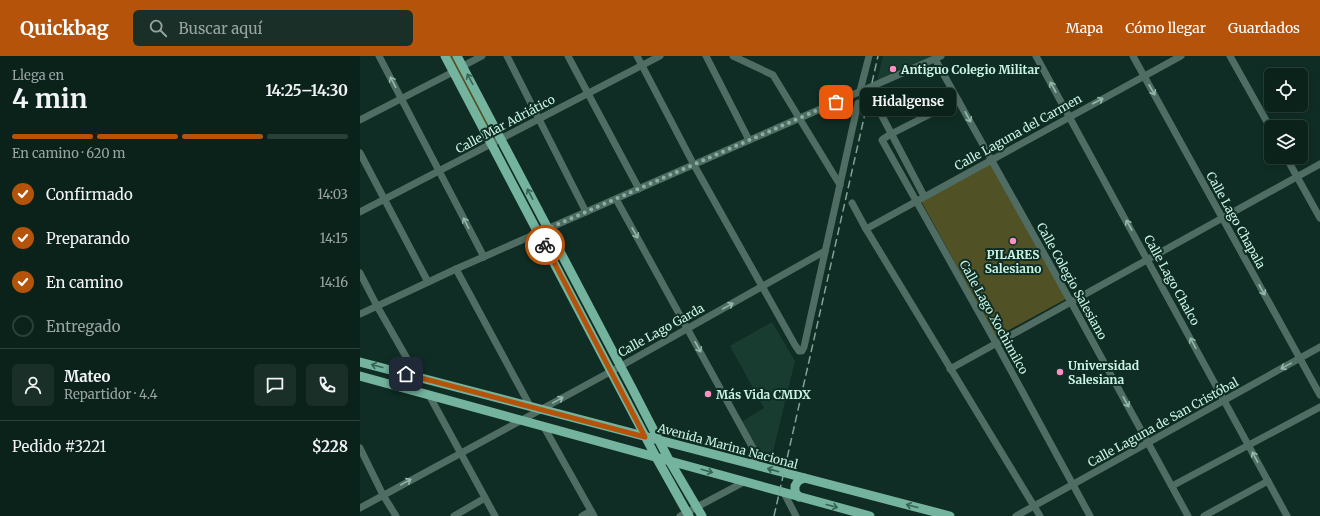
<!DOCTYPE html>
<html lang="es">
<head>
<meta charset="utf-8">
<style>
  body { margin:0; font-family:Merriweather,serif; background:#192f28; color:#f1f3f6; height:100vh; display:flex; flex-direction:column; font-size:15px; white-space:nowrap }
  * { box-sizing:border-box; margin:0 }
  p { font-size:13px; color:#9aa4a3 }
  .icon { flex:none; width:22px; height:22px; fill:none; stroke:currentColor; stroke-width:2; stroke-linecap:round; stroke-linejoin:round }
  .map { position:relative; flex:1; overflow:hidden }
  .drawer { display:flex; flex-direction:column; background:#0b221b; width:360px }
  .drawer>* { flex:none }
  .tools { position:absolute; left:904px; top:12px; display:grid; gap:8px }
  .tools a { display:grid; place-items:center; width:44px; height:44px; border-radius:6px; background:#0b221b; box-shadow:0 2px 6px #0003,0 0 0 1px #2b3f3a; font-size:20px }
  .pin { position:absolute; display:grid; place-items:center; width:34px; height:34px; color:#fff; margin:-17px; border-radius:8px; box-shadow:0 2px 6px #0006 }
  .courier { position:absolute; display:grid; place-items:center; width:40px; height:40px; margin:-20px; border:3px solid #b45309; border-radius:50%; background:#fff; color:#222; box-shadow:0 1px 5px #0007 }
  .bubble { position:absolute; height:28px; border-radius:6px; background:#0b221b; box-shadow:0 2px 6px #0003,0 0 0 1px #2b3f3a; font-size:13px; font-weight:700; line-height:28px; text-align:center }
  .summary em { font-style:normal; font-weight:700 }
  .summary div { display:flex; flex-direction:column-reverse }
  .summary { display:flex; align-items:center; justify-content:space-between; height:68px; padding:0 12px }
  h1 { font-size:26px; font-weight:700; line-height:30px }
  .bar { display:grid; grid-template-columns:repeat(4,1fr); gap:6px 4px; align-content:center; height:48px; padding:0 12px }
  .bar i { height:5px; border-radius:3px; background:#2b3f3a }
  .bar .on { background:#b45309 }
  .bar p { grid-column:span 4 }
  .line { display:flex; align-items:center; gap:10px; padding:0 12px; border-top:1px solid #2b3f3a }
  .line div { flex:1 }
  .round { display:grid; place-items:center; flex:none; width:42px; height:42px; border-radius:6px; background:#192f28 }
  ol { padding:0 12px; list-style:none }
  li { display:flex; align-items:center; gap:12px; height:44px }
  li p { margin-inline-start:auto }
  li .icon { padding:4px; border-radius:50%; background:#b45309; color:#fff; stroke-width:4 }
  li:last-child { color:#9aa4a3 }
  li i { width:22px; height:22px; border:2px solid #2b3f3a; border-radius:50% }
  header { display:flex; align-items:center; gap:24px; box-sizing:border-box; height:56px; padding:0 20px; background:#b45309; color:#fff }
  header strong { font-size:19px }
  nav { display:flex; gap:22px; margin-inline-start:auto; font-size:14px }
  .search { width:280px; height:36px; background:#192f28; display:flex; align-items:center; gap:10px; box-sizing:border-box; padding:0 14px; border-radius:6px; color:#9aa4a3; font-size:15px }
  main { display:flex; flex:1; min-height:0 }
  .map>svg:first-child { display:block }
</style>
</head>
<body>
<header>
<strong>Quickbag</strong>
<div class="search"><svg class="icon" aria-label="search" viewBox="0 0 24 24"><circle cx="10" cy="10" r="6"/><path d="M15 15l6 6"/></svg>Buscar aquí</div>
<nav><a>Mapa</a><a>Cómo llegar</a><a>Guardados</a></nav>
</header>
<main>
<section class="drawer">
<div class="summary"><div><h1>4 min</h1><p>Llega en</p></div><em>14:25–14:30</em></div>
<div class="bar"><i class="on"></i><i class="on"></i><i class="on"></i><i></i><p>En camino · 620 m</p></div>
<ol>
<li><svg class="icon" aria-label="check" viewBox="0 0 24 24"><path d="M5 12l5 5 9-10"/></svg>Confirmado<p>14:03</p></li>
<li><svg class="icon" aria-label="check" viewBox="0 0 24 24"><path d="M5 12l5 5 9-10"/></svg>Preparando<p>14:15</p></li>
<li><svg class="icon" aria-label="check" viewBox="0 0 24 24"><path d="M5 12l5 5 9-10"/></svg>En camino<p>14:16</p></li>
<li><i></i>Entregado</li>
</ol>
<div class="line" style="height:72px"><a class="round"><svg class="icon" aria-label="person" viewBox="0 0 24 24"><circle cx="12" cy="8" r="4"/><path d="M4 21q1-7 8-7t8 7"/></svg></a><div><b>Mateo</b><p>Repartidor · 4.4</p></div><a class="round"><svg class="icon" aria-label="chat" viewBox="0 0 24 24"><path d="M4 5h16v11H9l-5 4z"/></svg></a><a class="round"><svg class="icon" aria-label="phone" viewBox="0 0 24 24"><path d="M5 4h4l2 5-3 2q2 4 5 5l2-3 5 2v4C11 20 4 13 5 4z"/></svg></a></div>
<div class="line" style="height:52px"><div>Pedido #3221</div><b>$228</b></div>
</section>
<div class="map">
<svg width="960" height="460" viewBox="0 0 960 460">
  <rect width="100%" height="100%" fill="#0f2d24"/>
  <!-- built -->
  <g fill="#193c31">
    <polygon points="523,0 574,0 517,26"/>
    <polygon points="412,266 435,305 411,404 401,402 381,366 404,352 370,290"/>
  </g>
  <!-- green -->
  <g fill="#505124">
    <polygon points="87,0 95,0 138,82 132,85"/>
    <polygon points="631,107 706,243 636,281 561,145"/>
  </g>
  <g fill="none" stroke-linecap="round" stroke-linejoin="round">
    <!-- minor -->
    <g stroke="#4f6d63" stroke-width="7">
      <polyline points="19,0 124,201"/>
      <polyline points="147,0 226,156"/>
      <polyline points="208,0 279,133"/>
      <polyline points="277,0 334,109 435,289 439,295 442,295 444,291 498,47"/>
      <polyline points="346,0 389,84"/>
      <polyline points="373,0 413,19 480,129"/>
      <polyline points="676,0 927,460"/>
      <polyline points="773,0 960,339"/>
      <polyline points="870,0 911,73"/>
      <polyline points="575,3 711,246 828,460"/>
      <polyline points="103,10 122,0"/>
      <polyline points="500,35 509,0"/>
      <polyline points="511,39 564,140"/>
      <polyline points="598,44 531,78 523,83 522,84 636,287 730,460"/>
      <polyline points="0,64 93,16"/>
      <polyline points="0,97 68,226"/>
      <polyline points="926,101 960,162"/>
      <polyline points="256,143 394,394 395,400 393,408"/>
      <polyline points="492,147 506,173 680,460"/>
      <polyline points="0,156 300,0"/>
      <polyline points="506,173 821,0"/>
      <polyline points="96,213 170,350"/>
      <polyline points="0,217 17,250 49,306 46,318"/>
      <polyline points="0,258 96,213 581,0"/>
      <polyline points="590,313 960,108"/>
      <polyline points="69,339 135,460"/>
      <polyline points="184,371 234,460"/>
      <polyline points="0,392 23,439 36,460"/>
      <polyline points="812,430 960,351"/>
      <polyline points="424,437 436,460"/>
      <polyline points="0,452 261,310 465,195"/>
      <polyline points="94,460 125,442"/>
      <polyline points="222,460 231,455"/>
      <polyline points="320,460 384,426"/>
      <polyline points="656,460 960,291"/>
      <polyline points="844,460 908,425"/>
    </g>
    <!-- major -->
    <g stroke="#74b49e" stroke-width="9">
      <polyline points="85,0 296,401 329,460"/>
      <polyline points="97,0 272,332 309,404 342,460"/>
      <polyline points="0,306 590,460"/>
      <polyline points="0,320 510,460"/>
      <polyline points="439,441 435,436 435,430 438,425 444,422"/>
    </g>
    <!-- rail -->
    <polyline stroke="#7ea597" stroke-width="1.5" stroke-dasharray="8 4" stroke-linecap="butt" points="414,460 518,0"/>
  </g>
  <!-- one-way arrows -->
  <defs><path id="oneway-shaft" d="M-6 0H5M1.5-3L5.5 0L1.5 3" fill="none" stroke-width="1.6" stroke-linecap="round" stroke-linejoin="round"/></defs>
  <g stroke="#376355">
    <use href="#oneway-shaft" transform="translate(110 23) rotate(-118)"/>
    <use href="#oneway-shaft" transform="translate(170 138) rotate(-118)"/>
    <use href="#oneway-shaft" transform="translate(17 310) rotate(-165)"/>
    <use href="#oneway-shaft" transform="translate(413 414) rotate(-164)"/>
    <use href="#oneway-shaft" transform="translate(347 415) rotate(16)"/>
    <use href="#oneway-shaft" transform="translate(472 450) rotate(15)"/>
    <use href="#oneway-shaft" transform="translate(552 450) rotate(-165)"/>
  </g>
  <g stroke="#92b8aa">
    <use href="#oneway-shaft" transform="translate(33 26) rotate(-117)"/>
    <use href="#oneway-shaft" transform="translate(693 31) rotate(-119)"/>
    <use href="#oneway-shaft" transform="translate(792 34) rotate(61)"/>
    <use href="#oneway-shaft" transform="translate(738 45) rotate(-28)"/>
    <use href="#oneway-shaft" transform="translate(608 61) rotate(61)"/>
    <use href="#oneway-shaft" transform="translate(106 167) rotate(-117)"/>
    <use href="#oneway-shaft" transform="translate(769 169) rotate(-119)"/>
    <use href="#oneway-shaft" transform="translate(275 177) rotate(61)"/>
    <use href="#oneway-shaft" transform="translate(902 234) rotate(61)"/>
    <use href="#oneway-shaft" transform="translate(368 250) rotate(-29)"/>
    <use href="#oneway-shaft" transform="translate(833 287) rotate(-118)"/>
    <use href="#oneway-shaft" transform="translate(338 291) rotate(61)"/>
    <use href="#oneway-shaft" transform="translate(926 310) rotate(151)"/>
    <use href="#oneway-shaft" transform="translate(198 344) rotate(-29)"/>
    <use href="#oneway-shaft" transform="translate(766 346) rotate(61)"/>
    <use href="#oneway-shaft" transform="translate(895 401) rotate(-118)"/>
    <use href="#oneway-shaft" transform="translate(46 426) rotate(-29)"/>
  </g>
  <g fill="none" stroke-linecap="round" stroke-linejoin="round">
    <!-- done -->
    <polyline stroke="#88afa1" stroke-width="4" stroke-dasharray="0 7.2" points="185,189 178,177 476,46"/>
    <!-- route -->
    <polyline stroke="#b45309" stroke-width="5" points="46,318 285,381 185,189"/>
  </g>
  <!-- markers -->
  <g fill="#fc8fc3" stroke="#0f2d24" stroke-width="1.5">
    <circle cx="533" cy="13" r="4"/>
    <circle cx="653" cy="185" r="4"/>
    <circle cx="700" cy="316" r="4"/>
    <circle cx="348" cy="338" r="4"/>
  </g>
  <g text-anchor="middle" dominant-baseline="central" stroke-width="4" stroke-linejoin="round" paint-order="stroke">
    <!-- poi labels -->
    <g font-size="12" font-weight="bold" fill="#c9f5e5" stroke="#0f2d24" text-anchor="start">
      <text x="541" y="13">Antiguo Colegio Militar</text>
      <text x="653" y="198" text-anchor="middle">PILARES<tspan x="653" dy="14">Salesiano</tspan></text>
      <text x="708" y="309">Universidad<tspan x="708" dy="14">Salesiana</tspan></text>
      <text x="356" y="338">Más Vida CMDX</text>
    </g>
    <!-- street labels -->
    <g font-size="12" fill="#c9f5e5" stroke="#0f2d24">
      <text transform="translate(145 68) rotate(-28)">Calle Mar Adriático</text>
      <text transform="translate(658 76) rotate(-29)">Calle Laguna del Carmen</text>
      <text transform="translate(876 164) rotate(61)">Calle Lago Chapala</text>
      <text transform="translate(812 224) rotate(61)">Calle Lago Chalco</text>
      <text transform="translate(712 225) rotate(61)">Calle Colegio Salesiano</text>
      <text transform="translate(634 261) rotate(61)">Calle Lago Xochimilco</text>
      <text transform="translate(301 274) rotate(-29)">Calle Lago Garda</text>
      <text transform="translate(803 366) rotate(-29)">Calle Laguna de San Cristóbal</text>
      <text transform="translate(368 390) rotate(15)">Avenida Marina Nacional</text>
    </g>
  </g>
</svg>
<div class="tools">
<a><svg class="icon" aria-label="locate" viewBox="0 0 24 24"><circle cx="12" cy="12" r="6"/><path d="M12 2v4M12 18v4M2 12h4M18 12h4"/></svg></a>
<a><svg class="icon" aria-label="layers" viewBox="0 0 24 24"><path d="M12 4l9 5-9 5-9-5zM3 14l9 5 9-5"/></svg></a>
</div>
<div class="pin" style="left:476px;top:46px;background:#ea580c"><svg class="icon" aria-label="bag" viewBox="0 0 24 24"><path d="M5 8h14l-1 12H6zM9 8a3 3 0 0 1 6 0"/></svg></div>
<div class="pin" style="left:46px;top:318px;background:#1f2937"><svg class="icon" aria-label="home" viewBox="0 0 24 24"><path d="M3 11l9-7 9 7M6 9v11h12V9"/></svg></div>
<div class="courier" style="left:185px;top:189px"><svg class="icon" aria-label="bike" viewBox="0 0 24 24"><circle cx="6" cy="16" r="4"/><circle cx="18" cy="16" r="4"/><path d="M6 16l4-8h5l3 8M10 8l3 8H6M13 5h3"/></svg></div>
<div class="bubble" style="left:500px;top:32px;width:96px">Hidalgense</div>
</div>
</main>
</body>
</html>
